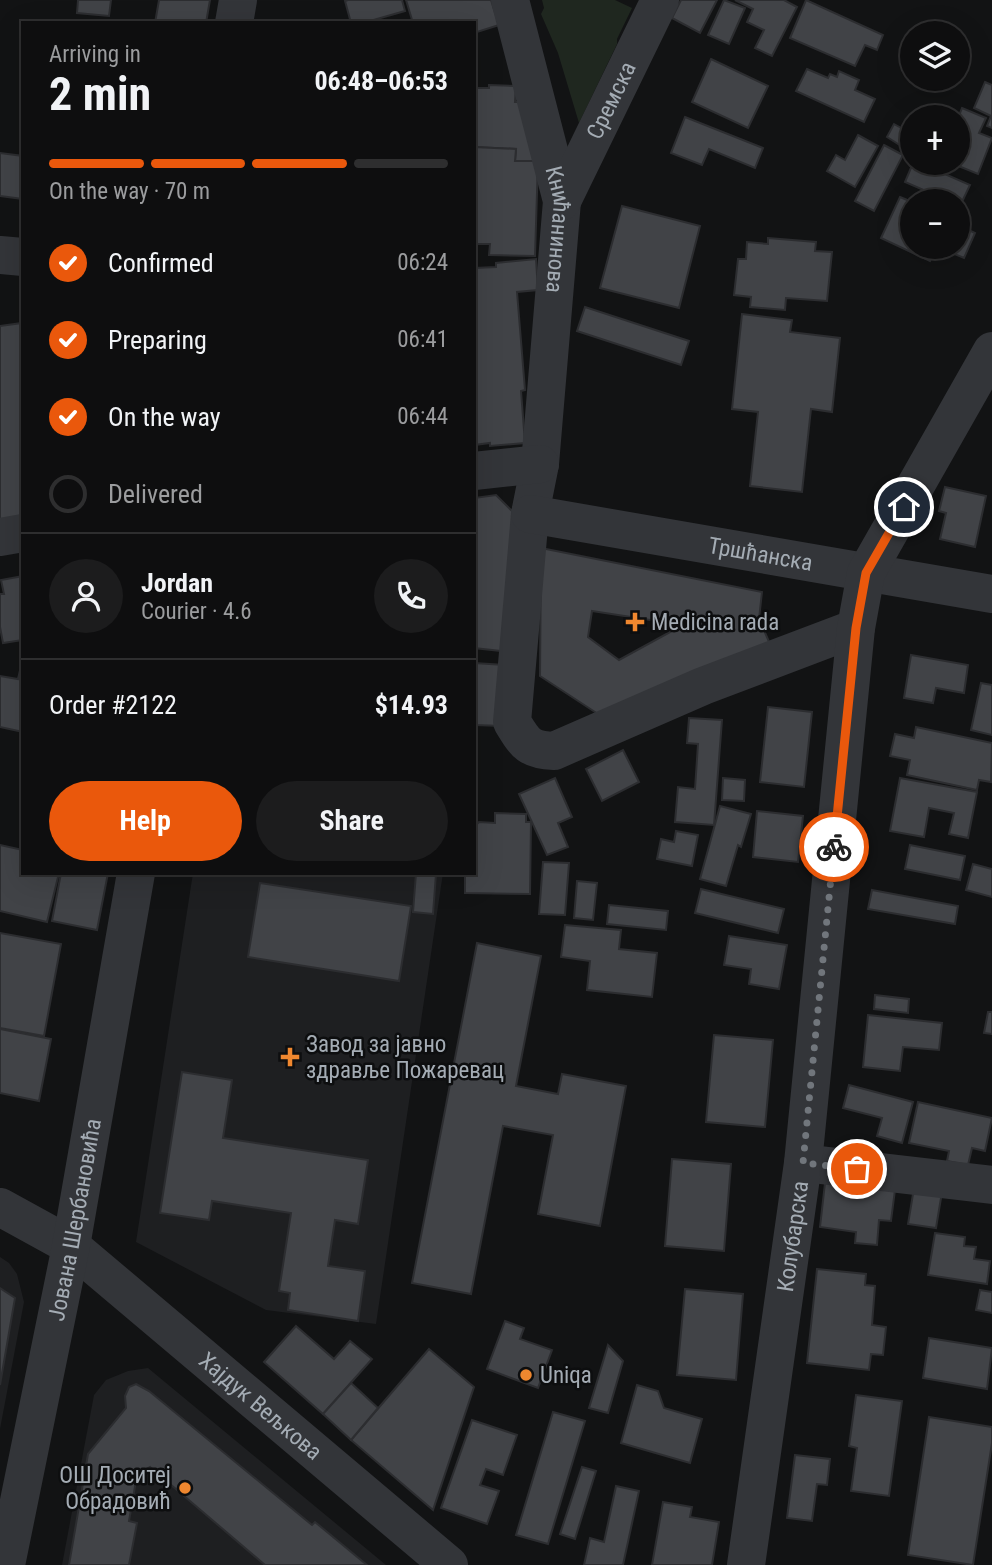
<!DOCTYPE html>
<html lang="en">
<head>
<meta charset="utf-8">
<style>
  body { margin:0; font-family:"Roboto Condensed",sans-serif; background:#1c1c1d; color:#f1f3f6; height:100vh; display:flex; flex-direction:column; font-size:26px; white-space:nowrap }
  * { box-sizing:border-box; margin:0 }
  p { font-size:23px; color:#9b9c9e }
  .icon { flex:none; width:38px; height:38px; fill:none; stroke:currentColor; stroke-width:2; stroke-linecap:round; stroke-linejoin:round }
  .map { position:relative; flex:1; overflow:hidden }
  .details { position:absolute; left:21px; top:21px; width:455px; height:854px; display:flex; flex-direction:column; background:#0e0e0f; border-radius:0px; box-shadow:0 7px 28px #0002,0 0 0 2px #2e2e2f }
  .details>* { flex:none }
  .fabs { position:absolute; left:900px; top:21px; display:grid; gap:14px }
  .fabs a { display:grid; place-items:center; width:70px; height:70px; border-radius:50%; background:#0e0e0f; box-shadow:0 7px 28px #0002,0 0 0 2px #2e2e2f; font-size:35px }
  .pin { position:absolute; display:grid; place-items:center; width:60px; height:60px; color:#fff; margin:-30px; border:4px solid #fff; border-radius:50%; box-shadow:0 2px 7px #0007 }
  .courier { position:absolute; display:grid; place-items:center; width:70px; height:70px; margin:-35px; border:5px solid #ea580c; border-radius:50%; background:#fff; color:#222; box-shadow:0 2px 9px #0007 }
  .overview em { font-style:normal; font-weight:700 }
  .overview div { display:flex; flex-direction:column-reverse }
  .overview { display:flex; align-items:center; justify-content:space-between; height:119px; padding:0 28px }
  h1 { font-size:46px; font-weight:700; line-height:52px }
  .bar { display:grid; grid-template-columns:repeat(4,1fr); gap:10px 7px; align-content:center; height:84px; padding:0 28px }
  .bar i { height:9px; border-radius:5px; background:#2e2e2f }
  .bar .current { background:#ea580c }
  .bar p { grid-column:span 4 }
  .line { display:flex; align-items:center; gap:18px; padding:0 28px; border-top:2px solid #2e2e2f }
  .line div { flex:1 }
  .round { display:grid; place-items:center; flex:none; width:74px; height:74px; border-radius:37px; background:#1c1c1d }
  ol { padding:0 28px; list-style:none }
  li { display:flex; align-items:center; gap:21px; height:77px }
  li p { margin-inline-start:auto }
  li .icon { padding:7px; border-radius:50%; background:#ea580c; color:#fff; stroke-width:4 }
  li:last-child { color:#9b9c9e }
  li i { width:38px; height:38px; border:4px solid #2e2e2f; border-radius:50% }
  .action { display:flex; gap:14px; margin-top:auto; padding:14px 28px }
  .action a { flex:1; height:80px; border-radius:42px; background:#ea580c; color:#fff; font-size:28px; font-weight:700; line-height:80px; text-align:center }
  .action a+a { background:#1c1c1d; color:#f1f3f6 }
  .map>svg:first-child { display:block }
</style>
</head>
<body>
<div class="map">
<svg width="992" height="1565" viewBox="0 0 992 1565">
  <rect width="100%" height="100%" fill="#121314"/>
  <!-- built -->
  <g fill="#1e1f21">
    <polygon points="193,873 443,873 376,1324 266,1310 136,1242"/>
    <polygon points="0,1257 9,1263 17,1274 24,1302 0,1429"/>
    <polygon points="148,1368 386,1565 62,1565 94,1395 106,1380 128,1371"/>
  </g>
  <!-- green -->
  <polygon fill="#1f271f" points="542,0 615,0 632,8 617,39 617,44 579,123 558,53 541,14 544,8"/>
  <!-- building -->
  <g fill="#414347" stroke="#2c2d30" stroke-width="2" fill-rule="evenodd">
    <polygon points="78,0 111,0 109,16 77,13"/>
    <polygon points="159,0 210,0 206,23 155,23"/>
    <polygon points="348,0 402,0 405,11 363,23 351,23 345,1"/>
    <polygon points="406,0 491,0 499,25 474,33 474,23 413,23"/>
    <polygon points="681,0 717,0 700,33 672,18"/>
    <polygon points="724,0 745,8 729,44 708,35"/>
    <polygon points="735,0 784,0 797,7 772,56 755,48 764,30 747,22 753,9"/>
    <polygon points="806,0 883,35 877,50 865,45 855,66 790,38"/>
    <polygon points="711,59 768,86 748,128 692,102"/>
    <polygon points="807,69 828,78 830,74 837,77 839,71 859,80 855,90 875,99 864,122 796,91"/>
    <polygon points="985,82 992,85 992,128 987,126 991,116 974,108"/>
    <polygon points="489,85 516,86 515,102 526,102 534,161 515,161 516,149 474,147 474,88 489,88"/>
    <polygon points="962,108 986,118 979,133 992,138 978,174 951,163 957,163 957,121"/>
    <polygon points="685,117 763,148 755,168 709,149 702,165 671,153"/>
    <polygon points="894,124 912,134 906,149 887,137"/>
    <polygon points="858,135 878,146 855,187 827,171 836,155 845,160"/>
    <polygon points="884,145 903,155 874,211 855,201"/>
    <polygon points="474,147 516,149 515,161 538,161 535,256 489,255 490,244 474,244"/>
    <polygon points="0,153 23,156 23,199 0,196"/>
    <polygon points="913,163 920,163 970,185 960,206 957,205 957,201 949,201 905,182"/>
    <polygon points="900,197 912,202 912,247 937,247 930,261 881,238"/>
    <polygon points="622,206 700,226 679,308 600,288"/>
    <polygon points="957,214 962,216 958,225 975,233 964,258 938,247 957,247"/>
    <polygon points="768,238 816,242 815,251 832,252 827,301 786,298 785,310 750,307 751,297 734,295 738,259 746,259 747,242 768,244"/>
    <polygon points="536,259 538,290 517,292 525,390 521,391 525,443 490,446 490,443 474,445 474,268 496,267 496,263"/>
    <polygon points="585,307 689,341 681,365 577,331"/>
    <polygon points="742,314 792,320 790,332 840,338 832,412 811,409 802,492 750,486 758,412 732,409"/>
    <polygon points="22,323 23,521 0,524 0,326"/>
    <polygon points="945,487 986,496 975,547 940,539 946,513 939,511"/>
    <polygon points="496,495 512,511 511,652 474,648 474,498"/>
    <path d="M541,548L762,592L759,619L770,644L598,714L540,676ZM592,611L683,625L619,660L588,637Z"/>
    <polygon points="23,576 23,640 3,643 0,627 0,594 4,594 1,580"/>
    <polygon points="911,655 968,665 964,693 936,688 933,703 904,698"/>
    <polygon points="474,663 505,665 503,726 474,725"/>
    <polygon points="21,666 23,667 23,732 0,727 0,676 18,679"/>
    <polygon points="981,683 992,685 992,735 971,730"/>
    <polygon points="768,707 812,712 804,787 760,782"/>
    <polygon points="689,718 722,720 714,825 675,822 678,787 695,789 698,744 687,743"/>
    <polygon points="916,727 992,743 991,782 979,780 977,790 907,775 910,760 890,756 895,734 914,738"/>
    <polygon points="623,750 639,782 602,801 586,769"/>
    <polygon points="555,778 572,817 558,823 568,847 547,855 519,794"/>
    <polygon points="723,778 745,780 744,801 722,800"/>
    <polygon points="900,778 977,792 968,838 949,834 954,813 929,808 924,837 890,831"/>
    <polygon points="720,806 751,814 741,847 738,845 726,886 700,879"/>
    <polygon points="757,811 803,816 798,862 753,857"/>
    <polygon points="495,813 526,814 526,822 531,822 530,894 465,893 465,873 474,873 474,827 479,822 495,823"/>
    <polygon points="676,831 698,835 692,866 657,859 661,839 674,842"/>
    <polygon points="0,845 23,850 23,873 59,873 47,922 0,911"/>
    <polygon points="910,845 965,856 960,880 905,869"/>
    <polygon points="543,862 569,863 565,915 539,914"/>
    <polygon points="973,864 992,869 992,897 966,890"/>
    <polygon points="61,873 108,873 97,930 52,921"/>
    <polygon points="416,873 436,874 433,914 413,912"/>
    <polygon points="577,881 597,883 593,920 574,918"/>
    <polygon points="260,883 411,906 399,981 248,957"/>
    <polygon points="701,889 784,909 778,933 695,913"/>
    <polygon points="872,890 958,906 955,924 868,909"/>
    <polygon points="609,905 668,911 666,930 607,924"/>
    <polygon points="565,925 621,930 619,949 657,953 652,997 587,990 590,961 561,957"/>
    <polygon points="0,933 61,944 44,1036 0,1028"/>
    <polygon points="729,936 787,945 779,989 749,984 751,969 724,965"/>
    <polygon points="477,943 541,956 516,1086 558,1094 562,1074 626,1086 600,1226 538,1214 553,1135 503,1126 471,1294 412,1283"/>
    <polygon points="875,995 909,999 908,1013 874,1009"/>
    <polygon points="988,1012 992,1012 992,1034 984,1033"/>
    <polygon points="868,1015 942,1023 939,1050 903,1047 900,1071 863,1067"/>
    <polygon points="0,1029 51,1039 39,1101 0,1093"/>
    <polygon points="714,1035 773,1040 765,1127 706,1122"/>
    <polygon points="182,1072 232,1080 223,1138 368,1160 358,1224 335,1220 328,1266 365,1271 358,1321 288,1310 290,1293 279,1291 291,1213 212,1201 209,1220 160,1213"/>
    <polygon points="849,1085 913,1102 902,1143 877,1136 882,1118 843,1108"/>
    <polygon points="918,1102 992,1118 985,1151 972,1148 968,1165 947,1161 949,1151 909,1143"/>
    <polygon points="672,1159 731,1164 724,1251 665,1246"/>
    <polygon points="825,1183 895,1190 891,1221 879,1220 877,1245 855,1243 856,1232 820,1227"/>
    <polygon points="914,1188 942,1192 936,1228 908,1224"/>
    <polygon points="935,1233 965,1237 964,1246 976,1247 974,1259 990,1261 987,1284 928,1275"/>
    <polygon points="817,1269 866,1274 865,1285 875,1286 872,1325 886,1327 883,1355 871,1354 869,1370 807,1363"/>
    <polygon points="0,1288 15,1298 0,1385"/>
    <polygon points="685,1289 743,1294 736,1380 677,1375"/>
    <polygon points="980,1290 992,1292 992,1313 976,1310"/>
    <polygon points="505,1321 524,1328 520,1339 552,1350 538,1388 487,1369"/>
    <polygon points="296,1326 334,1359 350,1341 372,1359 323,1414 264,1362"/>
    <polygon points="929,1338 992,1348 987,1389 923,1378"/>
    <polygon points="608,1345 623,1361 608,1413 589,1408"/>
    <polygon points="429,1349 474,1387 433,1510 351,1440"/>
    <polygon points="351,1383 378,1408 351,1440 323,1414"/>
    <polygon points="136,1384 149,1391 312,1525 315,1522 367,1565 265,1565 150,1467 137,1475 129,1521 137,1523 129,1565 69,1565 88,1454 126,1408 125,1396 129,1387"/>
    <polygon points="637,1385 658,1391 664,1408 702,1419 690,1463 621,1443"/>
    <polygon points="856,1395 902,1401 889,1496 851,1491 857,1448 849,1446"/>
    <polygon points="553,1412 585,1421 548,1544 516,1535"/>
    <polygon points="929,1417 992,1427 992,1443 973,1565 908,1555"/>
    <polygon points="472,1420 517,1435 503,1475 486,1469 480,1485 499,1491 487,1524 441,1508"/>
    <polygon points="795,1455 830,1459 827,1485 817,1484 812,1521 787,1518"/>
    <polygon points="582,1467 596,1471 575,1539 560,1534"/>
    <polygon points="616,1486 639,1491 623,1565 584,1565 590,1538 604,1542"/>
    <polygon points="663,1502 692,1507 690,1517 719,1522 712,1565 652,1565"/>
  </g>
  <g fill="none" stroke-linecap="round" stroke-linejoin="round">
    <!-- minor -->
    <g stroke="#333539" stroke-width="38">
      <path id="s1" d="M510,0L562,201L540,464L530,514L512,722C525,743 528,750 554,751L703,686L856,628"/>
      <polyline points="234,23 238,0"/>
      <path id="s2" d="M562,201L660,0"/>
      <polyline points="0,255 23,257"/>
      <polyline points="474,471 540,464"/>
      <path id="s3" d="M530,514L992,594"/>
      <polyline points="0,537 23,533"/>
      <polyline points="803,1163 992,1185"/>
      <path id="s4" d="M0,1207L71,1246L449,1565"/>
      <path id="s5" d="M6,1565L71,1246L136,873"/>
      <path id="s6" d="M746,1565L803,1163L856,628L866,573L992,351"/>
    </g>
  </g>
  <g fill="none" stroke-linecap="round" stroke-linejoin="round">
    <!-- done -->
    <polyline stroke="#71767c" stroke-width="7" stroke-dasharray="0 12.6" points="834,847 803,1163 857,1169"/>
    <!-- route -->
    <polyline stroke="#ea580c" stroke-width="9" points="834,847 856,628 866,573 904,507"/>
  </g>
  <!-- markers -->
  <g fill="#ef872f" stroke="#0d0e0f" stroke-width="2.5">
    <path d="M631.5 611.5h7v7h7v7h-7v7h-7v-7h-7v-7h7z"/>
    <path d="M286.5 1046.5h7v7h7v7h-7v7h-7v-7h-7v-7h7z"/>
    <circle cx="526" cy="1375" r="7"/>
    <circle cx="185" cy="1488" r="7"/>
  </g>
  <g text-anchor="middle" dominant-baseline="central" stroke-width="5" stroke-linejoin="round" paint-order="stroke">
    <!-- street labels -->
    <g font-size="23" fill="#a4acb4" stroke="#0d0e0f">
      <text stroke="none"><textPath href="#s2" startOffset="112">Сремска</textPath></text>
      <text stroke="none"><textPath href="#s1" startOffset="236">Книћанинова</textPath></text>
      <text stroke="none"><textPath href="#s3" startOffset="234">Тршћанска</textPath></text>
      <text stroke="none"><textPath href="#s5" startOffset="352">Јована Шербановића</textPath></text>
      <text stroke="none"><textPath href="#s6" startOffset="332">Колубарска</textPath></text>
      <text stroke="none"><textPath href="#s4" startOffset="329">Хајдук Вељкова</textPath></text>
    </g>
    <!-- poi labels -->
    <g font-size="23" fill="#a4acb4" stroke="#0d0e0f" text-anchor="start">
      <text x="651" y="622">Medicina rada</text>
      <text x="306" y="1044">Завод за јавно<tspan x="306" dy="26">здравље Пожаревац</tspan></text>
      <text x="540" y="1375">Uniqa</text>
      <text x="171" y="1475" text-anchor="end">ОШ Доситеј<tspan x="171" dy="26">Обрадовић</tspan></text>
    </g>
  </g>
</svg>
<div class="fabs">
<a><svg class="icon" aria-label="layers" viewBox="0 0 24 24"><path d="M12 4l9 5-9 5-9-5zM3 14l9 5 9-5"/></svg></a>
<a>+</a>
<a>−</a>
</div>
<div class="pin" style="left:857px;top:1169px;background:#ea580c"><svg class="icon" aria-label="bag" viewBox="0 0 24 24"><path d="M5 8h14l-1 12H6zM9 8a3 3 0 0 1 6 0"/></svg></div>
<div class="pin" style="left:904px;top:507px;background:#1f2937"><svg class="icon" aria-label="home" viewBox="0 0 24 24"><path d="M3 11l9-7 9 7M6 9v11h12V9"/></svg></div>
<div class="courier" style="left:834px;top:847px"><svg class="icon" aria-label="bike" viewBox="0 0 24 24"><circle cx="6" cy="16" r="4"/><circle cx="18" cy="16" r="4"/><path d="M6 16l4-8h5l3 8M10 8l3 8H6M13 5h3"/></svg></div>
<section class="details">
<div class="overview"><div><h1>2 min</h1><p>Arriving in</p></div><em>06:48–06:53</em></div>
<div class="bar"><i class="current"></i><i class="current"></i><i class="current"></i><i></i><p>On the way · 70 m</p></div>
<ol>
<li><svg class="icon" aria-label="check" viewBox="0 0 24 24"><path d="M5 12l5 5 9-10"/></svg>Confirmed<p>06:24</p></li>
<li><svg class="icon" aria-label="check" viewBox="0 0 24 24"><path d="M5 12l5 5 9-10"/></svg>Preparing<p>06:41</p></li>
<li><svg class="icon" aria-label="check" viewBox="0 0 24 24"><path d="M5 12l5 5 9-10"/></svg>On the way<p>06:44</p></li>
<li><i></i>Delivered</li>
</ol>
<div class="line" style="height:126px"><a class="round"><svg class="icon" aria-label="person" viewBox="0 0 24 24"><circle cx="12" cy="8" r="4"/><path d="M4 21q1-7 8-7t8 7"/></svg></a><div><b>Jordan</b><p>Courier · 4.6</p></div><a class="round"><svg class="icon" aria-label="phone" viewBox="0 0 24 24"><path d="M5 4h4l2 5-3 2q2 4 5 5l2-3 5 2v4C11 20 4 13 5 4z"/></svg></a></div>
<div class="line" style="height:91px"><div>Order #2122</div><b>$14.93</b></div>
<div class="action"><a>Help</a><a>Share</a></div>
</section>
</div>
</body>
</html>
